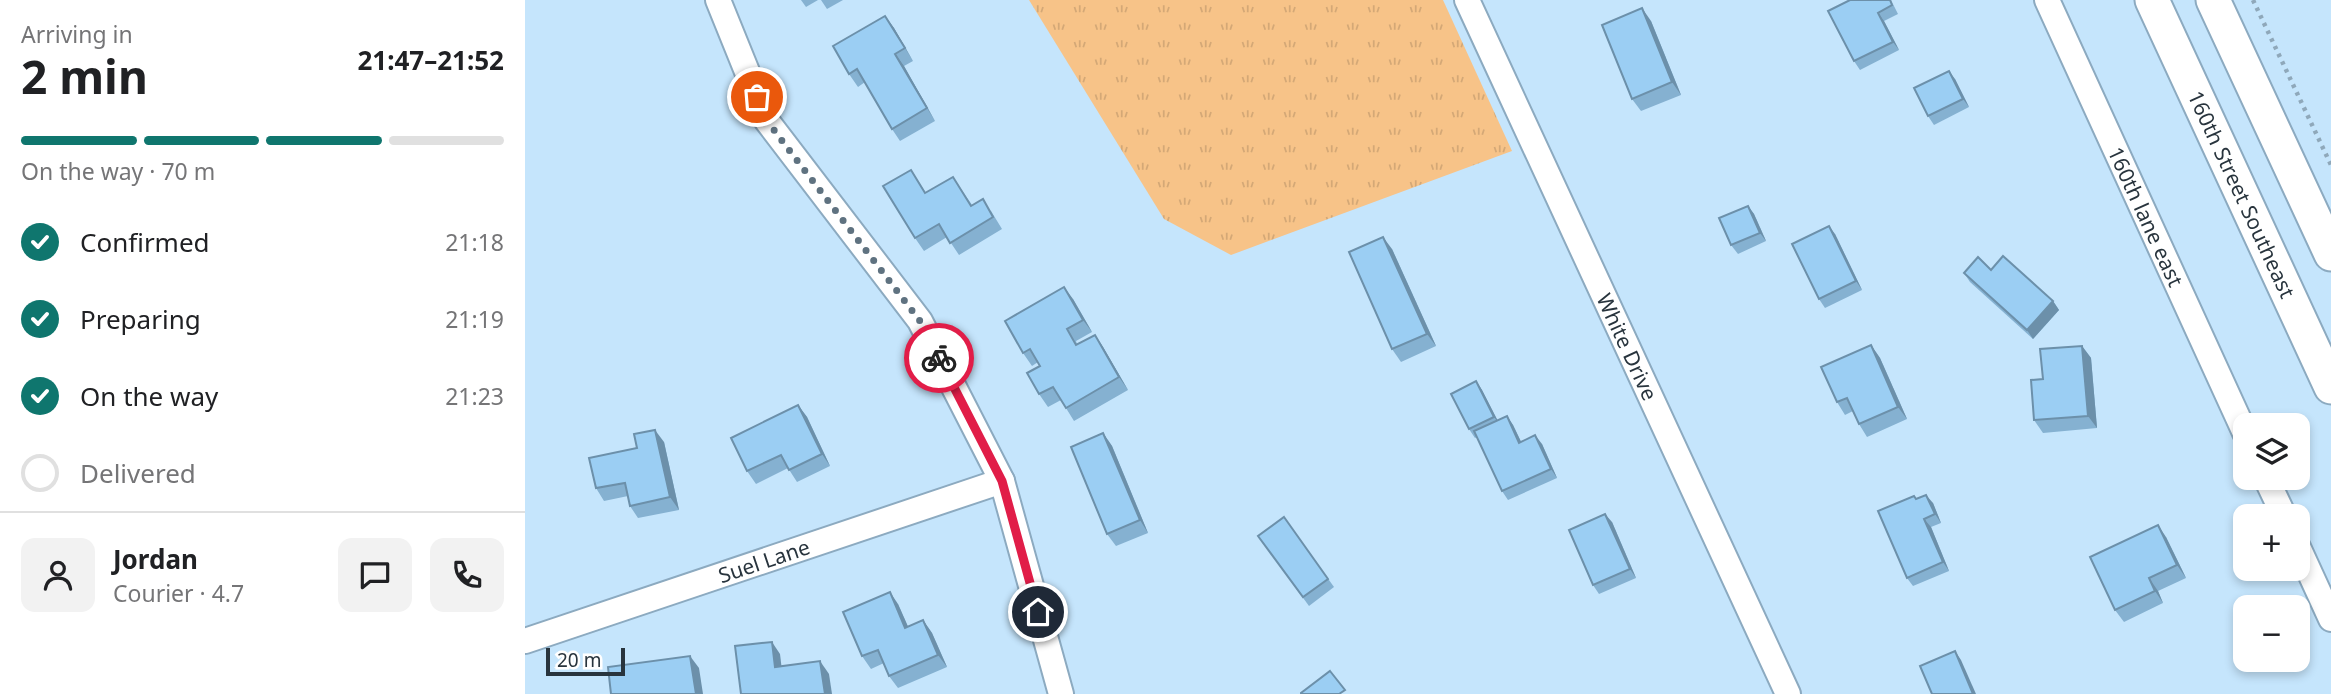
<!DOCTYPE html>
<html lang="en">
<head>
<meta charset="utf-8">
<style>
  body { margin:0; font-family:"Noto Sans",sans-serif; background:#f2f2f2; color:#202124; height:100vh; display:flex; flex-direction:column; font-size:26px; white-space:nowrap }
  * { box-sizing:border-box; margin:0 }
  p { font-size:23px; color:#757577 }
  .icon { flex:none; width:38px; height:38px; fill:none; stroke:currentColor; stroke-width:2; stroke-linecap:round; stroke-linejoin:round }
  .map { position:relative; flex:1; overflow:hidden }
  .sheet { display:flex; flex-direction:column; background:#fff; width:525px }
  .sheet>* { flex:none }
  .buttons { position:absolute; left:1708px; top:413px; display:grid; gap:14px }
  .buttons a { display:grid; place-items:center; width:77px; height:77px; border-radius:14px; background:#fff; box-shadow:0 4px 10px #0003; font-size:35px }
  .scale { position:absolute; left:21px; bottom:18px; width:79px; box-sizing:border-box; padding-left:7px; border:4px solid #28343d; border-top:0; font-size:19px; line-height:24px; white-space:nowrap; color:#28343d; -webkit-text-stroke:5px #fff; paint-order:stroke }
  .pin { position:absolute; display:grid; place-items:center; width:60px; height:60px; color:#fff; margin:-30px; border:4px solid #fff; border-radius:50%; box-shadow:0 2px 7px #0007 }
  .courier { position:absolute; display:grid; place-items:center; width:70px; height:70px; margin:-35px; border:5px solid #e11d48; border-radius:50%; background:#fff; color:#222; box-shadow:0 2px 9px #0007 }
  .headline em { font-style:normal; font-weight:700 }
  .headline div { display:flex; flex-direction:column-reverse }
  .headline { display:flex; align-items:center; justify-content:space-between; height:119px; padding:0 21px }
  h1 { font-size:46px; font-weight:700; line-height:52px }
  .bar { display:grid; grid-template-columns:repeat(4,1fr); gap:10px 7px; align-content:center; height:84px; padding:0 21px }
  .bar i { height:9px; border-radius:5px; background:#e0e0e0 }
  .bar .current { background:#0f766e }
  .bar p { grid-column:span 4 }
  .line { display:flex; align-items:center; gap:18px; padding:0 21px; border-top:2px solid #e0e0e0 }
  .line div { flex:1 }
  .round { display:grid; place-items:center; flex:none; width:74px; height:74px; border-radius:14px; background:#f2f2f2 }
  ol { padding:0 21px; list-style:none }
  li { display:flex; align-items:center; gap:21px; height:77px }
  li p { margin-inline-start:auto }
  li .icon { padding:7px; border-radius:50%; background:#0f766e; color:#fff; stroke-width:4 }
  li:last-child { color:#757577 }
  li i { width:38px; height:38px; border:4px solid #e0e0e0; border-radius:50% }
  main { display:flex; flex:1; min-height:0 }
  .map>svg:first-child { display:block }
</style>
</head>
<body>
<main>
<section class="sheet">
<div class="headline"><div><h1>2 min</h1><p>Arriving in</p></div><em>21:47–21:52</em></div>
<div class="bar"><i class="current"></i><i class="current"></i><i class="current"></i><i></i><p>On the way · 70 m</p></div>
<ol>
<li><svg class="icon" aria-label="check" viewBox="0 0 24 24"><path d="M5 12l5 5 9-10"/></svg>Confirmed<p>21:18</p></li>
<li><svg class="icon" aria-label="check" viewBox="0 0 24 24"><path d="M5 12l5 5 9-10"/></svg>Preparing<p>21:19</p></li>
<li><svg class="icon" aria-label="check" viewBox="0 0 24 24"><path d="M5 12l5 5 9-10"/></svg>On the way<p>21:23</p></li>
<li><i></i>Delivered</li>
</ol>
<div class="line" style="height:126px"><a class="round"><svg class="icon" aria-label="person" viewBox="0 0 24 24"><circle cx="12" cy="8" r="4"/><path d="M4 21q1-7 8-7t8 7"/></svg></a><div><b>Jordan</b><p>Courier · 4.7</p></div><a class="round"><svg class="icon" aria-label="chat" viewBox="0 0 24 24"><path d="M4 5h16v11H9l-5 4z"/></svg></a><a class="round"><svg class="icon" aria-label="phone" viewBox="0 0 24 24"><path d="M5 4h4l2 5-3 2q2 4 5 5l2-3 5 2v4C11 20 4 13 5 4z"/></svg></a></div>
</section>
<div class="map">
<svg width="1806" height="694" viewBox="0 0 1806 694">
  <defs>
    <pattern id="grass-tufts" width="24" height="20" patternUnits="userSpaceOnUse" patternTransform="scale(1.75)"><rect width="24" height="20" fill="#f7c388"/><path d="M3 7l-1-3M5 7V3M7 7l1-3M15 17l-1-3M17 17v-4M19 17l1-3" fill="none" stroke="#d4a876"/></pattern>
  </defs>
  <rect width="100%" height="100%" fill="#c5e5fc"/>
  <!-- grass -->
  <polygon fill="url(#grass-tufts)" points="504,0 918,0 987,151 706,255 639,219"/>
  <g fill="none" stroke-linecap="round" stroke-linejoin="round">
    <defs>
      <g id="street">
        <polyline points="193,0 242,121 395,321 477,481 536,694"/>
        <path id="s1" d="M942,0L1263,694"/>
        <path id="s2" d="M1522,0L1720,433"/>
        <polyline points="1741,478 1759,516"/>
        <polyline points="1773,547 1806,619"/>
        <path id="s3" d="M0,641L477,481"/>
      </g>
      <g id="secondary">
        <path id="s4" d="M1627,0L1806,387"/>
        <polyline points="1688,0 1806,254"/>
      </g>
    </defs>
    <!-- street casing -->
    <use href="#street" stroke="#8caac0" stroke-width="28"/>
    <!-- secondary casing -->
    <use href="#secondary" stroke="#8caac0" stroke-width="37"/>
    <!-- path -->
    <polyline stroke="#8fa8ba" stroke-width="4.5" stroke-dasharray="3.5 5" stroke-linecap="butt" points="1728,0 1806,165"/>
    <!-- street -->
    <use href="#street" stroke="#fff" stroke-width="24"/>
    <!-- secondary -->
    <use href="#secondary" stroke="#fff" stroke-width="33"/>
  </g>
  <!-- wall -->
  <g fill="#85b1d1">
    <polygon points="276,0 293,0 281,7"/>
    <polygon points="296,0 318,0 302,9"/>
    <polygon points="1325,0 1366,0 1373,14 1359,21 1374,50 1335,70 1329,61"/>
    <polygon points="360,16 369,28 388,61 379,66 410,121 375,141 367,129 340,82 333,87 324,74"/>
    <polygon points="1126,21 1156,95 1116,111 1107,99"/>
    <polygon points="1430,79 1444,107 1409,125 1403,116"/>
    <polygon points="386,170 401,193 428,177 447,205 466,211 477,229 434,255 422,237 399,251 390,238"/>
    <polygon points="1223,206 1229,214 1241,241 1213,254 1206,245"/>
    <polygon points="1310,234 1337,290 1300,308 1294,299"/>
    <polygon points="867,249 911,346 876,362 867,349"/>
    <polygon points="1466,270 1528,301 1534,310 1508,339 1445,282 1439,273"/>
    <polygon points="548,299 567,332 551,341 552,344 570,335 578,347 603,390 549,421 536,400 523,407 514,394 515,366 513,362 507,366 498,353"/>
    <polygon points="1346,345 1355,358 1382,419 1342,437 1334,424 1328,411 1320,415 1312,402"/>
    <polygon points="1557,346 1566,358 1572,428 1518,433 1509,420 1518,379"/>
    <polygon points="951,381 957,390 972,420 982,416 988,425 996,442 1017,444 1032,478 983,500 977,491 952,437 950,438 944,429"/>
    <polygon points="273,405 282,417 305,466 272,482 263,468 231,484 222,471"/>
    <polygon points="578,433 587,446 623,533 591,546 582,534"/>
    <polygon points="139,442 154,510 113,518 105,506 103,496 79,501 71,488"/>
    <polygon points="1392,499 1408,503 1416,523 1406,527 1424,571 1388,586 1382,578"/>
    <polygon points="759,517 809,587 784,606 733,536"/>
    <polygon points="1087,522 1111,578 1074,594 1068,585"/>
    <polygon points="1641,537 1661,578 1633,591 1638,603 1599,622 1590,610"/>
    <polygon points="373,604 383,627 398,620 407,633 422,667 373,688 364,676 359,663 346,669 337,656"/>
  </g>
  <!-- shaded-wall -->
  <g fill="#6c90aa">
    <polygon points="1117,8 1126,21 1156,95 1147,82"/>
    <polygon points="1353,13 1359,21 1374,50 1368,42"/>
    <polygon points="360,16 369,28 388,61 380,48"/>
    <polygon points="370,54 379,66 410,121 402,108"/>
    <polygon points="1424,71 1430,79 1444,107 1438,99"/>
    <polygon points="1223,206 1229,214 1241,241 1235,233"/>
    <polygon points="1304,226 1310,234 1337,290 1331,281"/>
    <polygon points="858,237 867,249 911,346 902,334"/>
    <polygon points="539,287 548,299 567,332 558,320"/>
    <polygon points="1528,301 1534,310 1508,339 1502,330"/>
    <polygon points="570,335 578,347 603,390 594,377"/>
    <polygon points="1346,345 1355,358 1382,419 1373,407"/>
    <polygon points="1557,346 1566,358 1572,428 1563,416"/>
    <polygon points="951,381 957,390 975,425 969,417"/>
    <polygon points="273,405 282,417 305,466 297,454"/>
    <polygon points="982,416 988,425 1001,452 994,443"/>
    <polygon points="130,430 139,442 154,510 145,497"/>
    <polygon points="578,433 587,446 623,533 615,520"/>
    <polygon points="1010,435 1017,444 1032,478 1026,469"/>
    <polygon points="1401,495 1408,503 1416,523 1410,514"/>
    <polygon points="1080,514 1087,522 1111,578 1105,569"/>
    <polygon points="1399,519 1406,527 1424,571 1418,562"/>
    <polygon points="1633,525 1641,537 1661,578 1652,565"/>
    <polygon points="1624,578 1633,591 1638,603 1630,591"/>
    <polygon points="365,592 373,604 389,640 380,628"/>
    <polygon points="398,620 407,633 422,667 413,655"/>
    <polygon points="247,642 255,654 258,679 250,667"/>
    <polygon points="1430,651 1436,660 1451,694 1448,694"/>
    <polygon points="165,656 174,668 178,694 171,694"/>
    <polygon points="295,661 304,674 307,694 300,694"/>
  </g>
  <!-- building -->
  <g fill="#9bcef3" stroke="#6c90aa" stroke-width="2">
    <polygon points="1325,0 1365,0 1367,5 1353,13 1368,42 1329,61 1303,11"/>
    <polygon points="1117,8 1147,82 1107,99 1077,25"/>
    <polygon points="360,16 380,48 370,54 402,108 367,129 332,69 324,74 308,46"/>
    <polygon points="1424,71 1438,99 1403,116 1389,88"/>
    <polygon points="386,170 400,193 428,177 446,206 458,199 468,217 425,243 414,224 390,238 358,186"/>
    <polygon points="1223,206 1235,233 1206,245 1194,218"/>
    <polygon points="1304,226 1331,281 1294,299 1267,244"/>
    <polygon points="858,237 902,334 867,349 824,252"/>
    <polygon points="1478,256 1528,301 1502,330 1439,273 1453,257 1466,270"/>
    <polygon points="539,287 558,320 542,329 551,345 570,335 594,377 541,408 528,387 514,394 502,373 515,366 505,349 498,353 480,321"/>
    <polygon points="1346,345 1373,407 1334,424 1322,398 1312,402 1296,367"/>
    <polygon points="1557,346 1563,416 1509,420 1506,380 1518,379 1515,349"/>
    <polygon points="951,381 969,417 944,429 926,394"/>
    <polygon points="273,405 297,454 264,470 256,455 222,471 206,438"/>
    <polygon points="982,416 994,443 1010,435 1026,469 977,491 949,431"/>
    <polygon points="130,430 145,497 105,506 100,483 71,488 64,458 112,448 109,434"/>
    <polygon points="578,433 615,520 582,534 546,447"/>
    <polygon points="1401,495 1410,514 1399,519 1418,562 1382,578 1353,511 1389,496 1391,499"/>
    <polygon points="1080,514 1105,569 1068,585 1044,530"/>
    <polygon points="759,517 803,579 778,597 733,536"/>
    <polygon points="1633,525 1652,565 1624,578 1630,591 1590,610 1565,557"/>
    <polygon points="365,592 380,628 398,620 413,655 364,676 353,650 337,656 318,612"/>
    <polygon points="247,642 250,667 295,661 300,694 216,694 210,646"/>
    <polygon points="1430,651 1448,694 1407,694 1395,666"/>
    <polygon points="165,656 171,694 86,694 83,667"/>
    <polygon points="805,671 820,690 814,694 776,694 776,693"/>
  </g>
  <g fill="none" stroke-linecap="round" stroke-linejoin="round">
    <!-- done -->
    <polyline stroke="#5f7280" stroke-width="7" stroke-dasharray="0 12.6" points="232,97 242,121 395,321 414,358"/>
    <!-- route -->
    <polyline stroke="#e11d48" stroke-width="9" points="414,358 477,481 513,612"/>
  </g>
  <g text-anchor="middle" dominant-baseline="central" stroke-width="5" stroke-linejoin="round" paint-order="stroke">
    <!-- street labels -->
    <g font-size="21" fill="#28343d" stroke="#fff">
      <text stroke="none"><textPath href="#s4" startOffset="214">160th Street Southeast</textPath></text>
      <text stroke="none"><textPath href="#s2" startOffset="238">160th lane east</textPath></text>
      <text stroke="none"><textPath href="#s1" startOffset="382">White Drive</textPath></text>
      <text stroke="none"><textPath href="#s3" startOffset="252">Suel Lane</textPath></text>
    </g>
  </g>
</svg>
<div class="buttons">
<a><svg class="icon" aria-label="layers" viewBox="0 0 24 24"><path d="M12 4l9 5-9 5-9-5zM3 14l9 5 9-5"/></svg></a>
<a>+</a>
<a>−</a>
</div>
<div class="scale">20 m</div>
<div class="pin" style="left:232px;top:97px;background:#ea580c"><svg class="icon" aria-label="bag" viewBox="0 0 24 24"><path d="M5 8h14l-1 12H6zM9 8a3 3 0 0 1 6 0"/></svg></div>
<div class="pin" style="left:513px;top:612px;background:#1f2937"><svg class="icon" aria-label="home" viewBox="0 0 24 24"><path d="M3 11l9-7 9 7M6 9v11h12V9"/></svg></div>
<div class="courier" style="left:414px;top:358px"><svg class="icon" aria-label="bike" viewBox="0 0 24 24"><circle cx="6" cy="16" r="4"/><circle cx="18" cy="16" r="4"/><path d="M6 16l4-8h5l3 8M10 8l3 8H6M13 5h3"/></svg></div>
</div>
</main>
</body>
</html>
